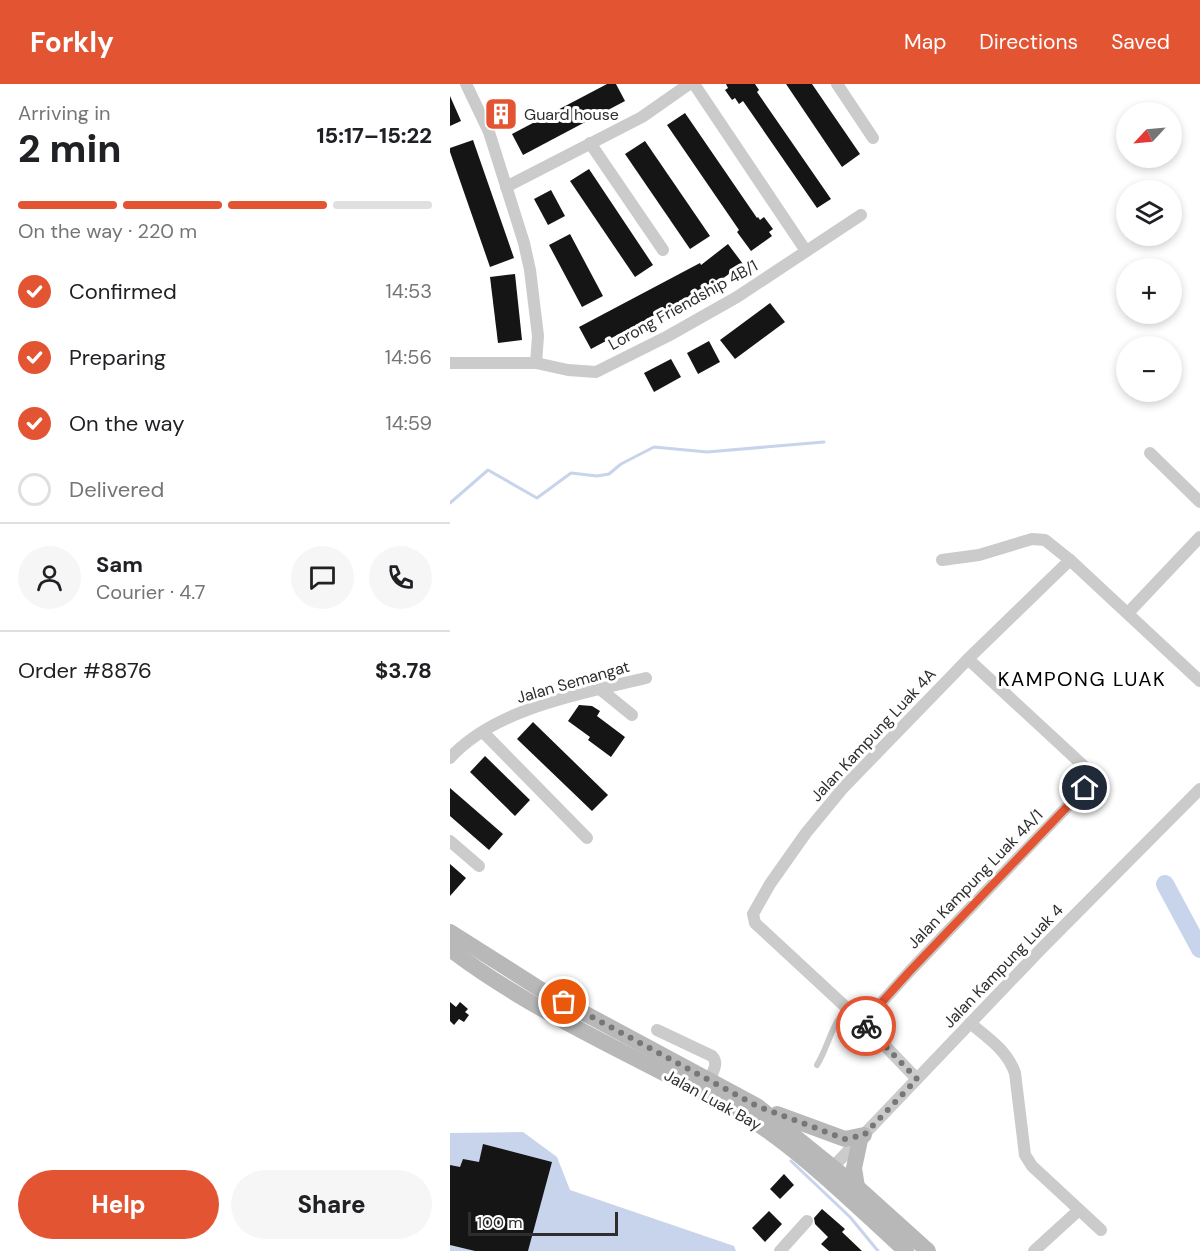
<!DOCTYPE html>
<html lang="en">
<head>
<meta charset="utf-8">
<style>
  body { margin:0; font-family:"DM Sans",sans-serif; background:#f6f6f6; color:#202124; height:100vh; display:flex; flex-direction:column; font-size:22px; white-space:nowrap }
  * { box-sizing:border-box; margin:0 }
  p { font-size:20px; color:#757577 }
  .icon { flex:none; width:33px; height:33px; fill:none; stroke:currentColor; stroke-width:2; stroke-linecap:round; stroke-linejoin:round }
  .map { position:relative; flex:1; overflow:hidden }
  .panel { display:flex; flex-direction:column; background:#fff; width:450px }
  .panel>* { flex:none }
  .needle { width:39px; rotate:244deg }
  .fabs { position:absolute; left:666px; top:18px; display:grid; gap:12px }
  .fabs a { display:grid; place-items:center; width:66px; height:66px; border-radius:50%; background:#fff; box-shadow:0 3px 9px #0003; font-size:30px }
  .scale { position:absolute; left:18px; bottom:15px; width:150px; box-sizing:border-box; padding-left:6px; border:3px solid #2e2e2e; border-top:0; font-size:16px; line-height:21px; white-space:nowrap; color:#2e2e2e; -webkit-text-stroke:4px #fff; paint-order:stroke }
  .pin { position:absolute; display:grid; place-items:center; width:51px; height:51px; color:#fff; margin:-26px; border:3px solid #fff; border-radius:50%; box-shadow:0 2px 6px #0007 }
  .courier { position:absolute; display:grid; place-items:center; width:60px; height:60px; margin:-30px; border:4px solid #e35432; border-radius:50%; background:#fff; color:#222; box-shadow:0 2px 8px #0007 }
  .head em { font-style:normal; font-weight:800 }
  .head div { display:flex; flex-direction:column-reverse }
  .head { display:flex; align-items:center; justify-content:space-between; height:102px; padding:0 18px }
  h1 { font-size:39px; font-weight:800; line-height:45px }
  .bar { display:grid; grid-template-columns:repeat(4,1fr); gap:9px 6px; align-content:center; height:72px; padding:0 18px }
  .bar i { height:8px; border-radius:4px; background:#e0e0e0 }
  .bar .current { background:#e35432 }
  .bar p { grid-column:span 4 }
  .line { display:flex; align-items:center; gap:15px; padding:0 18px; border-top:2px solid #e0e0e0 }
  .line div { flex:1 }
  .round { display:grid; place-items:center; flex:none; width:63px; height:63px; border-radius:32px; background:#f6f6f6 }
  ol { padding:0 18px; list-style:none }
  li { display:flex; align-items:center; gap:18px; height:66px }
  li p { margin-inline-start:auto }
  li .icon { padding:6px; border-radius:50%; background:#e35432; color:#fff; stroke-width:4 }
  li:last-child { color:#757577 }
  li i { width:33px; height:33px; border:3px solid #e0e0e0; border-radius:50% }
  .primary-button { display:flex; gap:12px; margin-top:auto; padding:12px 18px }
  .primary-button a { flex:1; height:69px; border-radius:36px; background:#e35432; color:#fff; font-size:24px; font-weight:800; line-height:69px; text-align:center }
  .primary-button a+a { background:#f6f6f6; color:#202124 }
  header { display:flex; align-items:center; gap:36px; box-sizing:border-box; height:84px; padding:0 30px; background:#e35432; color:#fff }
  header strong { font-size:28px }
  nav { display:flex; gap:33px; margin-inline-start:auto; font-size:21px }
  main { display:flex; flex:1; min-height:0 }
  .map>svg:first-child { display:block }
</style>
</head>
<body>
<header>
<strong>Forkly</strong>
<nav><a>Map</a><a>Directions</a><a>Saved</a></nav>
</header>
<main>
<section class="panel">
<div class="head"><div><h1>2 min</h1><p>Arriving in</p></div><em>15:17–15:22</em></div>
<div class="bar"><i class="current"></i><i class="current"></i><i class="current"></i><i></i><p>On the way · 220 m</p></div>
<ol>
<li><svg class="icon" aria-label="check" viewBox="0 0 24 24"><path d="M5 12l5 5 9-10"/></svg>Confirmed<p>14:53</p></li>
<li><svg class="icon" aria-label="check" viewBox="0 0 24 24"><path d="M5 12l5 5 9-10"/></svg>Preparing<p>14:56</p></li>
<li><svg class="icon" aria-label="check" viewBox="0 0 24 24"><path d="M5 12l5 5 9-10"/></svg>On the way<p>14:59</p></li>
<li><i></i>Delivered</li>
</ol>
<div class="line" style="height:108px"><a class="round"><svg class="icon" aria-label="person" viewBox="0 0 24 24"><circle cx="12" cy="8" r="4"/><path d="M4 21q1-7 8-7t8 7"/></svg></a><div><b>Sam</b><p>Courier · 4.7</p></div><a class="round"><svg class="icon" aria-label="chat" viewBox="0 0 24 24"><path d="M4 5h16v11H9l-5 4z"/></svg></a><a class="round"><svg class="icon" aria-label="phone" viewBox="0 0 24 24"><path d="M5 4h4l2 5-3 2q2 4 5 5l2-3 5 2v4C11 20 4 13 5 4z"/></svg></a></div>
<div class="line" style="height:78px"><div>Order #8876</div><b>$3.78</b></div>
<div class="primary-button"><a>Help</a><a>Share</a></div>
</section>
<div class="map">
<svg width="750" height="1167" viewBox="0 0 750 1167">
  <rect width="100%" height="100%" fill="#fff"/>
  <!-- water -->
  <polygon fill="#c8d4eb" points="73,1048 107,1073 120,1106 284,1162 286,1167 0,1167 0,1049"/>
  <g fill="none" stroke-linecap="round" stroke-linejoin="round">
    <!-- stream -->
    <g stroke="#c8d4eb" stroke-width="3">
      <polyline points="0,419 38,386 87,414 121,389 147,392 159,390 171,380 204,363 257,368 374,358"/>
      <polyline points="341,1077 400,1133 428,1167"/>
    </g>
    <!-- river -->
    <polyline stroke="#c8d4eb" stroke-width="18" points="715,800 750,865"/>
  </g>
  <!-- building -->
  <g fill="#151515">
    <polygon points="157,0 166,0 175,17 73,71 62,50"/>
    <polygon points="276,0 305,0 309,6 307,8 381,115 367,124 293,17 289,20 285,14 282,16 275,6 278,4"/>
    <polygon points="336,0 362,0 410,70 392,83"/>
    <polygon points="0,12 11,37 0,42"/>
    <polygon points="235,29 307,134 308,133 310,136 314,133 323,145 319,148 322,152 301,167 287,148 289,146 217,41"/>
    <polygon points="23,56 64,174 40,183 0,68 0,64"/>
    <polygon points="195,57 260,152 240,165 175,70"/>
    <polygon points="139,85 203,181 185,193 120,97"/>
    <polygon points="101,106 115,132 98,141 84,115"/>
    <polygon points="120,150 153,212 132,223 99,161"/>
    <polygon points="278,160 293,180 272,195 141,265 129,243 250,179 251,181"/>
    <polygon points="65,190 72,256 48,259 40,193"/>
    <polygon points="320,219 335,238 285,275 270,256"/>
    <polygon points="259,257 270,278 248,290 237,269"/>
    <polygon points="221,275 231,293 204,308 194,289"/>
    <polygon points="129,621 142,622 150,627 147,632 175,653 161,673 138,656 140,653 118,637"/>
    <polygon points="83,638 158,711 142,727 67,655"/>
    <polygon points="35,672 80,716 65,732 20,688"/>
    <polygon points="0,704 53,750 39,766 0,732"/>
    <polygon points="0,780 16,794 0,812"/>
    <polygon points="0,918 6,923 10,918 18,925 15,928 19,931 14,938 9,935 4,941 0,937"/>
    <polygon points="33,1060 102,1078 78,1167 25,1167 0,1161 0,1081 10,1083 13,1075 29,1078"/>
    <polygon points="334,1090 344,1101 330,1115 320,1105"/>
    <polygon points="372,1125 395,1145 392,1148 412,1167 379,1167 371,1160 378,1153 365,1140 364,1134"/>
    <polygon points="319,1127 332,1140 315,1158 302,1144"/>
  </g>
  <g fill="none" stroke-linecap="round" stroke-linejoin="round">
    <!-- lane -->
    <path stroke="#cbcbcb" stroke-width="6" d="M367,981C379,961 380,943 397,924"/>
    <!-- street -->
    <g stroke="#cbcbcb" stroke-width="12">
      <polyline points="16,0 39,48 74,159 80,186 88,252 86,279"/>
      <polyline points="244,0 356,167"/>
      <polyline points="387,0 423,54"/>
      <polyline points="140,59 213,166"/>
      <polyline points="56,103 192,33 239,0"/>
      <polyline points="0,279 86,279 118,286 146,288 218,252 287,213 411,131"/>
      <polyline points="700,369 750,418"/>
      <polyline points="492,476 529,471 582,455 595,456 620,476 750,597"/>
      <polyline points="678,529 750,453"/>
      <polyline points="150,605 182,631"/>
      <polyline points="33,648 137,754"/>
      <path d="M0,674C45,624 133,609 196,594"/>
      <polyline points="0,757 29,782"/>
      <polyline points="413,939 459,888 635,704 640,695 638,686 518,575"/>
      <path d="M520,939C538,954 557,966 565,989L575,1071L582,1082L651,1146"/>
      <path d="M207,946L262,972C269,979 263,987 260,995"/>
      <polyline points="467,995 413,939 305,839 303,830 320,800 356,749 393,704 521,572 620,476"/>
      <polyline points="382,1084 591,865 750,705"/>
      <polyline points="330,1167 357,1137"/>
      <polyline points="584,1167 629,1126"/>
    </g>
    <!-- secondary -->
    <g stroke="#b8b8b8" stroke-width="16">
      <polyline points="0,848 93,907 307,1022 407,1103 478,1167"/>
      <path d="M0,865C61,912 139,951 208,986C233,999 261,1010 285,1025C349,1064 401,1117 456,1167"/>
      <polyline points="327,1030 395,1055 414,1051"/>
      <polyline points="407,1103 404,1084 410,1056"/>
    </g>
  </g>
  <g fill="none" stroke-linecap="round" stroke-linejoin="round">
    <!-- done -->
    <polyline stroke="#777" stroke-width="6" stroke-dasharray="0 10.8" points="114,918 307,1022 395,1055 414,1051 467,995 416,942"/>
    <!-- route -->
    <polyline stroke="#e35432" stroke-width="8" points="416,942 413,939 459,888 635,704"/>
  </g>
  <!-- icons -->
  <defs>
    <symbol id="building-square" viewBox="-11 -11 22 22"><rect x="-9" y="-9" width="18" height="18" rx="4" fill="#e35432" stroke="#fff"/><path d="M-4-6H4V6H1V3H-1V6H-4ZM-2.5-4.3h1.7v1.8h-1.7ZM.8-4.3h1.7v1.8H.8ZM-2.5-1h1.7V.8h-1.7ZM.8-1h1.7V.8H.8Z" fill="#fff"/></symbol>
  </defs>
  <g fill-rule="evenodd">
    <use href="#building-square" x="32" y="11" width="38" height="38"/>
  </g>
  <g text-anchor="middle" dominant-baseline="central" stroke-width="6" stroke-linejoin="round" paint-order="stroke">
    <!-- poi labels -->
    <g font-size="16" fill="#2e2e2e" stroke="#fff" text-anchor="start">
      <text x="74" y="30">Guard house</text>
    </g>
    <!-- street labels -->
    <g font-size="16" fill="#2e2e2e" stroke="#fff">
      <text transform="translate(233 221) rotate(-29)">Lorong Friendship 4B/1</text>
      <text transform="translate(123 598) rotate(-16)">Jalan Semangat</text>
      <text transform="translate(423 651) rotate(-47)">Jalan Kampung Luak 4A</text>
      <text transform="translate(525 795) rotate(-46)">Jalan Kampung Luak 4A/1</text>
      <text transform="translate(553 882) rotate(-46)">Jalan Kampung Luak 4</text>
      <text transform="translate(263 1016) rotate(29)">Jalan Luak Bay</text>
    </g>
    <!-- quarter labels -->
    <g font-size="20" letter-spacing="1.5" fill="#000" stroke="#fff">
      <text x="632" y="595">KAMPONG LUAK</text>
    </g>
  </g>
</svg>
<div class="fabs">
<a><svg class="needle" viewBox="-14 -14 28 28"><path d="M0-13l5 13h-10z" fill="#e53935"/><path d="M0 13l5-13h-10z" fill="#757577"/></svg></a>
<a><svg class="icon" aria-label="layers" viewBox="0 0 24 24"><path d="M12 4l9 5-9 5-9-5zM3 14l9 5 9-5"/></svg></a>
<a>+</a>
<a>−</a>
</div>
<div class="scale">100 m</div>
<div class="pin" style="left:114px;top:918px;background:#ea580c"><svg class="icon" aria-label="bag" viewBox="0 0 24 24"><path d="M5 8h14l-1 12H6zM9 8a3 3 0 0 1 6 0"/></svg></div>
<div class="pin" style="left:635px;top:704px;background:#1f2937"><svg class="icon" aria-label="home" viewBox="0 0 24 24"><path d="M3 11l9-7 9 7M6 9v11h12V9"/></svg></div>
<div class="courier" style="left:416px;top:942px"><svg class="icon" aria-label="bike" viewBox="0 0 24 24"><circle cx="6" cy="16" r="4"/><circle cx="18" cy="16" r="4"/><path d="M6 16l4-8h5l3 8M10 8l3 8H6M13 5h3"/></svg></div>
</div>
</main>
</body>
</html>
